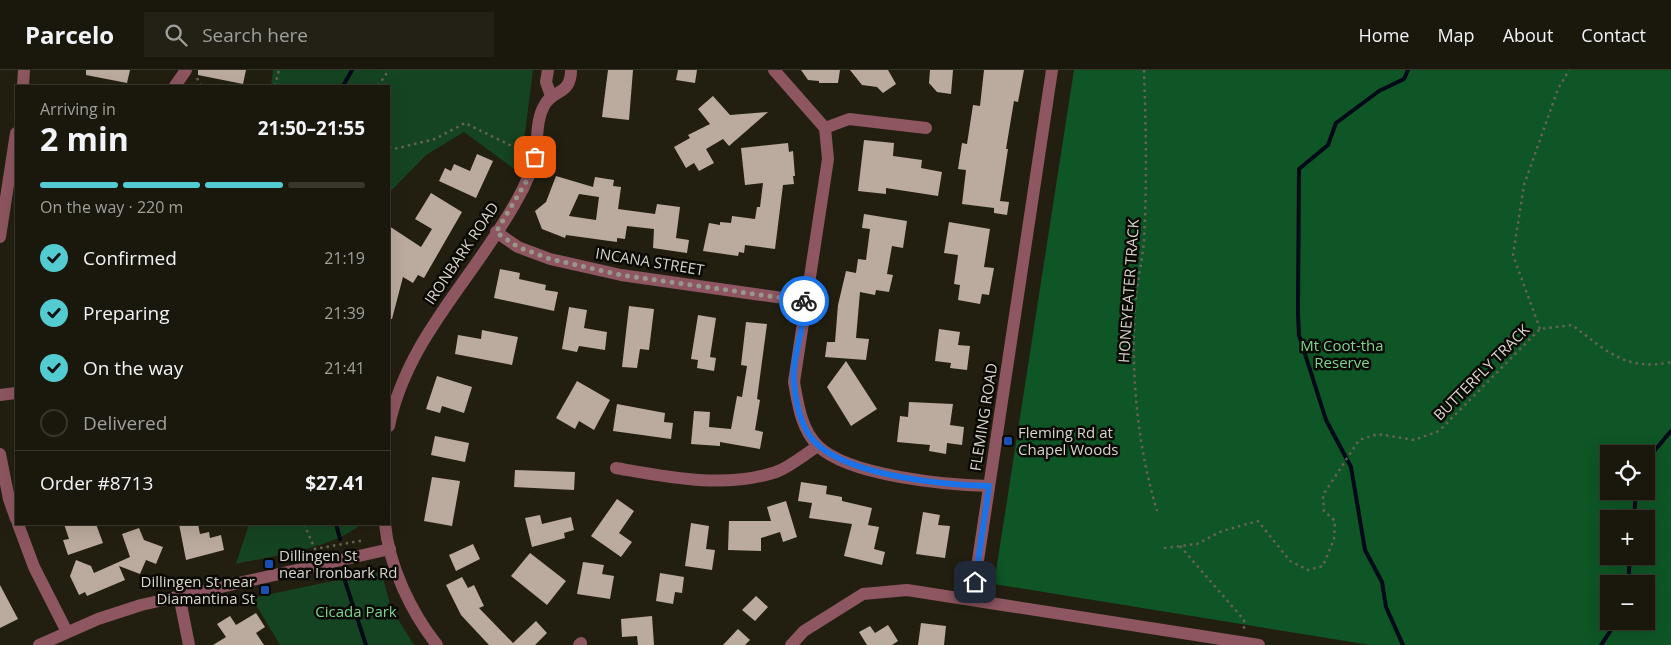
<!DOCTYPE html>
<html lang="en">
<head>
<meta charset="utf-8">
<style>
  body { margin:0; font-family:"Open Sans",sans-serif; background:#232015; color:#f1f3f6; height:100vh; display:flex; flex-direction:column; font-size:19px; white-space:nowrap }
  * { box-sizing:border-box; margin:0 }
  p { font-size:16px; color:#9f9f9d }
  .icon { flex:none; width:28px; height:28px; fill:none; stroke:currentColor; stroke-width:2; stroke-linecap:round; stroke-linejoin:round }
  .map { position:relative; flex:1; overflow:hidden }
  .panel { position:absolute; left:15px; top:15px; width:375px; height:440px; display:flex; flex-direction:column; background:#1a170c; border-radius:0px; box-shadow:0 5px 20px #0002,0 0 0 1px #38362d }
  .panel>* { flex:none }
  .controls { position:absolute; left:1600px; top:375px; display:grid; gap:10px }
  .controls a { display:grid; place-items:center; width:55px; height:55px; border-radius:0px; background:#1a170c; box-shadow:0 5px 20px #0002,0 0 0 1px #38362d; font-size:25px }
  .pin { position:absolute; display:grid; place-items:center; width:42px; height:42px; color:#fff; margin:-21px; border-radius:10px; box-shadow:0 2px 8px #0006 }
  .courier { position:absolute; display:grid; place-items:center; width:50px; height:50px; margin:-25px; border:4px solid #1a73e8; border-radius:50%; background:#fff; color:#222; box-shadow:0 1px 6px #0007 }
  .overview em { font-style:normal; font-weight:700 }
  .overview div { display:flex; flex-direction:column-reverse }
  .overview { display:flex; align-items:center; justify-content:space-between; height:85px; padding:0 25px }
  h1 { font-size:32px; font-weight:700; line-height:38px }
  .bar { display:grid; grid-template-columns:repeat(4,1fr); gap:8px 5px; align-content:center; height:60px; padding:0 25px }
  .bar i { height:6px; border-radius:4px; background:#38362d }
  .bar .selected { background:#52ccd0 }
  .bar p { grid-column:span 4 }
  .line { display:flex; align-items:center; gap:12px; padding:0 25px; border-top:1px solid #38362d }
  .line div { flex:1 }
  ol { padding:0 25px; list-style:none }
  li { display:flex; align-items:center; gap:15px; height:55px }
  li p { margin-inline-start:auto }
  li .icon { padding:5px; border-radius:50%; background:#52ccd0; color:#111; stroke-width:4 }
  li:last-child { color:#9f9f9d }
  li i { width:28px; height:28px; border:2px solid #38362d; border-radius:50% }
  header { display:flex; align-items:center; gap:30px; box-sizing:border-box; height:70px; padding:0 25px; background:#1a170c; border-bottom:1px solid #38362d }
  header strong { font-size:24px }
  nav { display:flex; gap:28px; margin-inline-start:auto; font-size:18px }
  .search { width:350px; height:45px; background:#232015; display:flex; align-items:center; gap:12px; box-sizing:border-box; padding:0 18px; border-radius:0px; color:#9f9f9d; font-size:19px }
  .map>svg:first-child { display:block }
</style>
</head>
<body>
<header>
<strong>Parcelo</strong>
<div class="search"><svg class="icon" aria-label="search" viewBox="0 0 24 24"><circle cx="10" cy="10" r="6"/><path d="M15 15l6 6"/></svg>Search here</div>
<nav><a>Home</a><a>Map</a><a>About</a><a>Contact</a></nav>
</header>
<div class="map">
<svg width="1671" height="575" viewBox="0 0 1671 575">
  <rect width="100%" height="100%" fill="#231f10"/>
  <!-- green -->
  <g fill="#154422">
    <polygon points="273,0 533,0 525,63 517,101 464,62 426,85 389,123 389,16 271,16"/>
    <path d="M249,454H361C335,478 271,486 236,494Z"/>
    <polygon points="376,502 383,508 391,538 414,575 280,575 252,528"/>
  </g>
  <!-- forest -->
  <path fill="#0e5626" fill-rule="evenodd" d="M1074,0H1671V575H1370L994,514ZM1609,384H1646V421H1609ZM1609,449H1646V486H1609ZM1609,514H1646V551H1609Z"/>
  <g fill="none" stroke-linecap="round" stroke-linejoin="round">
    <!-- stream -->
    <g stroke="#000918" stroke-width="4">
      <polyline points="343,16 352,0"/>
      <polyline points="1646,391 1671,361"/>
      <polyline points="1634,449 1636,421"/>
      <polyline points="336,454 340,469"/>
      <polyline points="345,511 366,575"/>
      <polyline points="1628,514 1630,486"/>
      <polyline points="1403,575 1386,537 1382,512 1365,480 1351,397 1326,350 1299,265 1298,243 1299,99 1328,75 1336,53 1379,21 1404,9 1408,0"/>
      <polyline points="1601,575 1617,551"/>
    </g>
  </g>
  <!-- building -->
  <g fill="#bbab9e" fill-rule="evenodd">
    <polygon points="86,0 130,0 127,13 86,5"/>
    <polygon points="198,0 246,0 243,14 198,5"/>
    <polygon points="608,0 633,0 629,50 602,47"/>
    <polygon points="678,0 697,0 695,13 676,10"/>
    <polygon points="801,0 840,0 838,13 819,13 819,11 808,10"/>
    <polygon points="850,0 888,0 896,14 883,23 877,17 862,15"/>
    <polygon points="930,0 953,0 951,24 937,22 929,13"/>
    <polygon points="984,0 1024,0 1018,32 1014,31 1006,79 1008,79 1000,131 1009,132 1007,145 994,143 994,138 962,134 966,100 958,99 962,73 967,74 973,35 980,36"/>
    <polygon points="713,26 730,45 768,42 729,76 723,69 706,79 714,93 699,101 694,93 686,98 674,77 690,68 688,65 710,54 698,39"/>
    <polygon points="864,70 894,73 893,86 922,90 921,98 942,102 938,126 886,118 886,124 858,121"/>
    <polygon points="788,73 789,82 793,81 795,106 793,106 794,114 783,115 775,179 745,175 744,183 739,182 738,186 703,181 709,153 720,155 720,152 731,153 732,146 755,149 757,137 760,137 763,113 745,115 741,78"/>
    <polygon points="477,84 493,91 476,128 439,111 445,98 451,101 454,94 470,101"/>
    <path d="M556,106L593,117L595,107L614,110L613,116L621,117L618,139L655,144L657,134L680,137L676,168L689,170L687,183L653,178L654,159L627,156L625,169L617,168V172L566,165L565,168L542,159L535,141L546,132ZM579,124L599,127L596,150L569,146Z"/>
    <polygon points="431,123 462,142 424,208 418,205 413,213 403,207 392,249 389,249 389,156 421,177 432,159 415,149"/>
    <polygon points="864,144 907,151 903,178 892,176 887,204 893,205 889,222 876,220 875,225 860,222 856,268 869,269 866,290 825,287 827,272 835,272 838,235 846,201 856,203 858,189 866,190 870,159 862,158"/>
    <polygon points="949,152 990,159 984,197 994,198 989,225 982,224 980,234 958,230 960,215 954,214 958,185 944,183"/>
    <polygon points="500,199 520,203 519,209 546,215 545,220 558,222 554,241 494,228"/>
    <polygon points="629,236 654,239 649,280 640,279 637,298 622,297"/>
    <polygon points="569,237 587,240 584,258 607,262 605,280 579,276 577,282 562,279"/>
    <polygon points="698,245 716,248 710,287 716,288 714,301 697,298 698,290 691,289"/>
    <polygon points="746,252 767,254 757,329 760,330 755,360 763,362 760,379 720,372 720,376 691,374 694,341 710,342 709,357 731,359 737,326 742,327 747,296 741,295"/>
    <polygon points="939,259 960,262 958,275 970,276 967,300 950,298 951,293 935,291"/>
    <polygon points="482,260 518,267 512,295 455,284 458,265 481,269"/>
    <polygon points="846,291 877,339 851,356 827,317"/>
    <polygon points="437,306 472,317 464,343 442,336 440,343 426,339"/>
    <polygon points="577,311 610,330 594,360 579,351 575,359 556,348"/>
    <polygon points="909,332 953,334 950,355 964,357 962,375 947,373 946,384 929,381 930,375 897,372 900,346 908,347"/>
    <polygon points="617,334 665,343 664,352 673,353 671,369 613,361"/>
    <polygon points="435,366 469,373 465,392 431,385"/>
    <polygon points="515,400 575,402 574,420 514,417"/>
    <polygon points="432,407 460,411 452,456 424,451"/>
    <polygon points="801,412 827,416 826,424 842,427 842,431 872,438 868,455 879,457 874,479 885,482 882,495 844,486 852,454 809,448 812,433 798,431"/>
    <polygon points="617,429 634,441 619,463 632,472 621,487 591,466"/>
    <polygon points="786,431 797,467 783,472 780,462 761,468 761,481 728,480 729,451 771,451 767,437"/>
    <polygon points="923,442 940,445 938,455 950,456 945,488 916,484"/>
    <polygon points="540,445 542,454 571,447 574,460 564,463 565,468 532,477 525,448"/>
    <polygon points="691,453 709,456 706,479 715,480 712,500 685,496"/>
    <polygon points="64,454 96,454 103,473 68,485 63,470 69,469"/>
    <polygon points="179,454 198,454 200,464 209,462 210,468 221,465 224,480 186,490"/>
    <polygon points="139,458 144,470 163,477 156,494 146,490 140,504 119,496 125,510 87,526 85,522 79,525 70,506 76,490 91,496 94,503 130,487 122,464"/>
    <polygon points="473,474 480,489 456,501 449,485"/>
    <polygon points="530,483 566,511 547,535 511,506"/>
    <polygon points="583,492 604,495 602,504 614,506 610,529 577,524"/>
    <polygon points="660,503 684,507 682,523 675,522 673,534 656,531"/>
    <polygon points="462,507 468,518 474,515 484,536 479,538 513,573 536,551 547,563 535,575 489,575 461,545 446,515"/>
    <polygon points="0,515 18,549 0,558"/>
    <polygon points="756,526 768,537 755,551 742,540"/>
    <polygon points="256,543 265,557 256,563 264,575 213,575 226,567 217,554 230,546 236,555"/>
    <polygon points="652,546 654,575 638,575 637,566 622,567 621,549"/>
    <polygon points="921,553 946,556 944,575 918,575"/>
    <polygon points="888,555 898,571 892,575 867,575 859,562 870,556 875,563"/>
    <polygon points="738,559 750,570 745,575 723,575"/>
  </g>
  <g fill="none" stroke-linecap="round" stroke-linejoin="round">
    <!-- path -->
    <g stroke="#666255" stroke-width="2.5" stroke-dasharray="2.5 4" stroke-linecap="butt">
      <path d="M1144,0C1146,57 1147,114 1144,171C1142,192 1137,213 1135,235C1131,305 1137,374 1157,441"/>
      <polyline points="197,8 201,16"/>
      <polyline points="275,16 279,0"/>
      <polyline points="378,16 389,0"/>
      <polyline points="389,77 394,79 435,69 465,53 524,82"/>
      <polyline points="1540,259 1513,185 1524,115 1558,19 1569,0"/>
      <polyline points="304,454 315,479 365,470"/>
      <polyline points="1180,476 1244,550 1244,561"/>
      <path d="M1164,478L1197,474L1222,461L1258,451L1290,491L1308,500L1323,496L1334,469L1335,451L1324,441L1323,425L1359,370L1378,364L1414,370L1439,361L1540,259L1572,255C1606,280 1625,302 1671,292"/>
    </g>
    <!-- minor -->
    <g stroke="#8d5661" stroke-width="12">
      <polyline points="548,0 546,12 551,26"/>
      <polyline points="774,0 825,58"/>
      <polyline points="23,16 24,0"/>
      <polyline points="175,16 186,0"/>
      <path d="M926,58L849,49L825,58L828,89L794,312C798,334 801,359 818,376C849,406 947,415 989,416"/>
      <polyline points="496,162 518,177 550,189 621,205 804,231"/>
      <polyline points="0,167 16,63"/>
      <polyline points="0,325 16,323"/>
      <path d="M389,356C407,268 475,207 517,130C525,116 532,100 535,85C538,69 536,50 544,36C552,19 571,26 571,0"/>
      <polyline points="0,384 9,429 16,449"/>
      <path d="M616,398C668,407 724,419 776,402C790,397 805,384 818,376"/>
      <polyline points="18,454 34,497 67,562"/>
      <path d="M385,454C389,496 411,542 437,575"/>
      <polyline points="179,525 189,575"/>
      <polyline points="972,530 1052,0"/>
      <polyline points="39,575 98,549 141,535 390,479"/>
      <polyline points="579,575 581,573"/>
      <polyline points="791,575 804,561 863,524 907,520 1259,575"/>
    </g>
  </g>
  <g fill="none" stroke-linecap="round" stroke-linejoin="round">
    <!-- done -->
    <polyline stroke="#99968a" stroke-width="5" stroke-dasharray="0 9" points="535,87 526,112 496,162 518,177 550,189 621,205 804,231"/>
    <!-- route -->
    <path stroke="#1a73e8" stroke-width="6" d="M804,231C806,257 791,287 794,314C796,335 802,362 819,376C855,406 943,415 989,416L975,512"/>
  </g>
  <!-- markers -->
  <g fill="#1a4fb4" stroke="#0b0904" stroke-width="2">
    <rect x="1003" y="366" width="10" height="10" rx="2.5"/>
    <rect x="264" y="489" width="10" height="10" rx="2.5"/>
    <rect x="260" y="515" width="10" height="10" rx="2.5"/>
  </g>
  <g text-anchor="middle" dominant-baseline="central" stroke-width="5" stroke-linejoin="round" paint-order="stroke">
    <!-- street labels -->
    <g font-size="15" fill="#d8d6cc" stroke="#0b0904">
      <text transform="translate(461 183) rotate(-56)">IRONBARK ROAD</text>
      <text transform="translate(650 191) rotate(9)">INCANA STREET</text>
      <text transform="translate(1128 221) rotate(-86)">HONEYEATER TRACK</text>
      <text transform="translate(1481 302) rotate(-45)">BUTTERFLY TRACK</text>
      <text transform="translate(983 347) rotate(-81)">FLEMING ROAD</text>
    </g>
    <!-- park labels -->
    <g font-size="15" fill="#7cd68f" stroke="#0b0904">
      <text x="1342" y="275">Mt Coot-tha<tspan x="1342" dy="17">Reserve</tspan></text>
      <text x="356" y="541">Cicada Park</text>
    </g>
    <!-- poi labels -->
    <g font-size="15" fill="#d8d6cc" stroke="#0b0904" text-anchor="start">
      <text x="1018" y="362">Fleming Rd at<tspan x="1018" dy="17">Chapel Woods</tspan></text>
      <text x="279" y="485">Dillingen St<tspan x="279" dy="17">near Ironbark Rd</tspan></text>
      <text x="255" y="511" text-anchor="end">Dillingen St near<tspan x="255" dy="17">Diamantina St</tspan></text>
    </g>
  </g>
</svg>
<div class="controls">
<a><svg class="icon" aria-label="locate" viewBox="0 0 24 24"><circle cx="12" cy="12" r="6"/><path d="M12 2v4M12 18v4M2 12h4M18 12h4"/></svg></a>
<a>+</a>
<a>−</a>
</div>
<div class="pin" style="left:535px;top:87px;background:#ea580c"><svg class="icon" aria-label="bag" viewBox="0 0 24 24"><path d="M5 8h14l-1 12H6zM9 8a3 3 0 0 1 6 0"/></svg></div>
<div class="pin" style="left:975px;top:512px;background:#1f2937"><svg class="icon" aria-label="home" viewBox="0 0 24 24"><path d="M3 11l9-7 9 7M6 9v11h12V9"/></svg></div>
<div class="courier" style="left:804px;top:231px"><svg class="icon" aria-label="bike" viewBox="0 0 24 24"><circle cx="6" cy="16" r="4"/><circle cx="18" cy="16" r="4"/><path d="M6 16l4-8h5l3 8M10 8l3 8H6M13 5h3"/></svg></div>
<section class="panel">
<div class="overview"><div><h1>2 min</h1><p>Arriving in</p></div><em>21:50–21:55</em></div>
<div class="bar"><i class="selected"></i><i class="selected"></i><i class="selected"></i><i></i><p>On the way · 220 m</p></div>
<ol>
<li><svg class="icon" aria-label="check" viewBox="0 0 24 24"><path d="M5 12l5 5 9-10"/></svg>Confirmed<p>21:19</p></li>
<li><svg class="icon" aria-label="check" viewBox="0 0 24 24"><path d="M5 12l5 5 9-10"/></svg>Preparing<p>21:39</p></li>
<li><svg class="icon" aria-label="check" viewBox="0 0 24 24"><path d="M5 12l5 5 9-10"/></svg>On the way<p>21:41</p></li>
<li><i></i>Delivered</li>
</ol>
<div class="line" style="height:65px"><div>Order #8713</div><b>$27.41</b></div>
</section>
</div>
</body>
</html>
